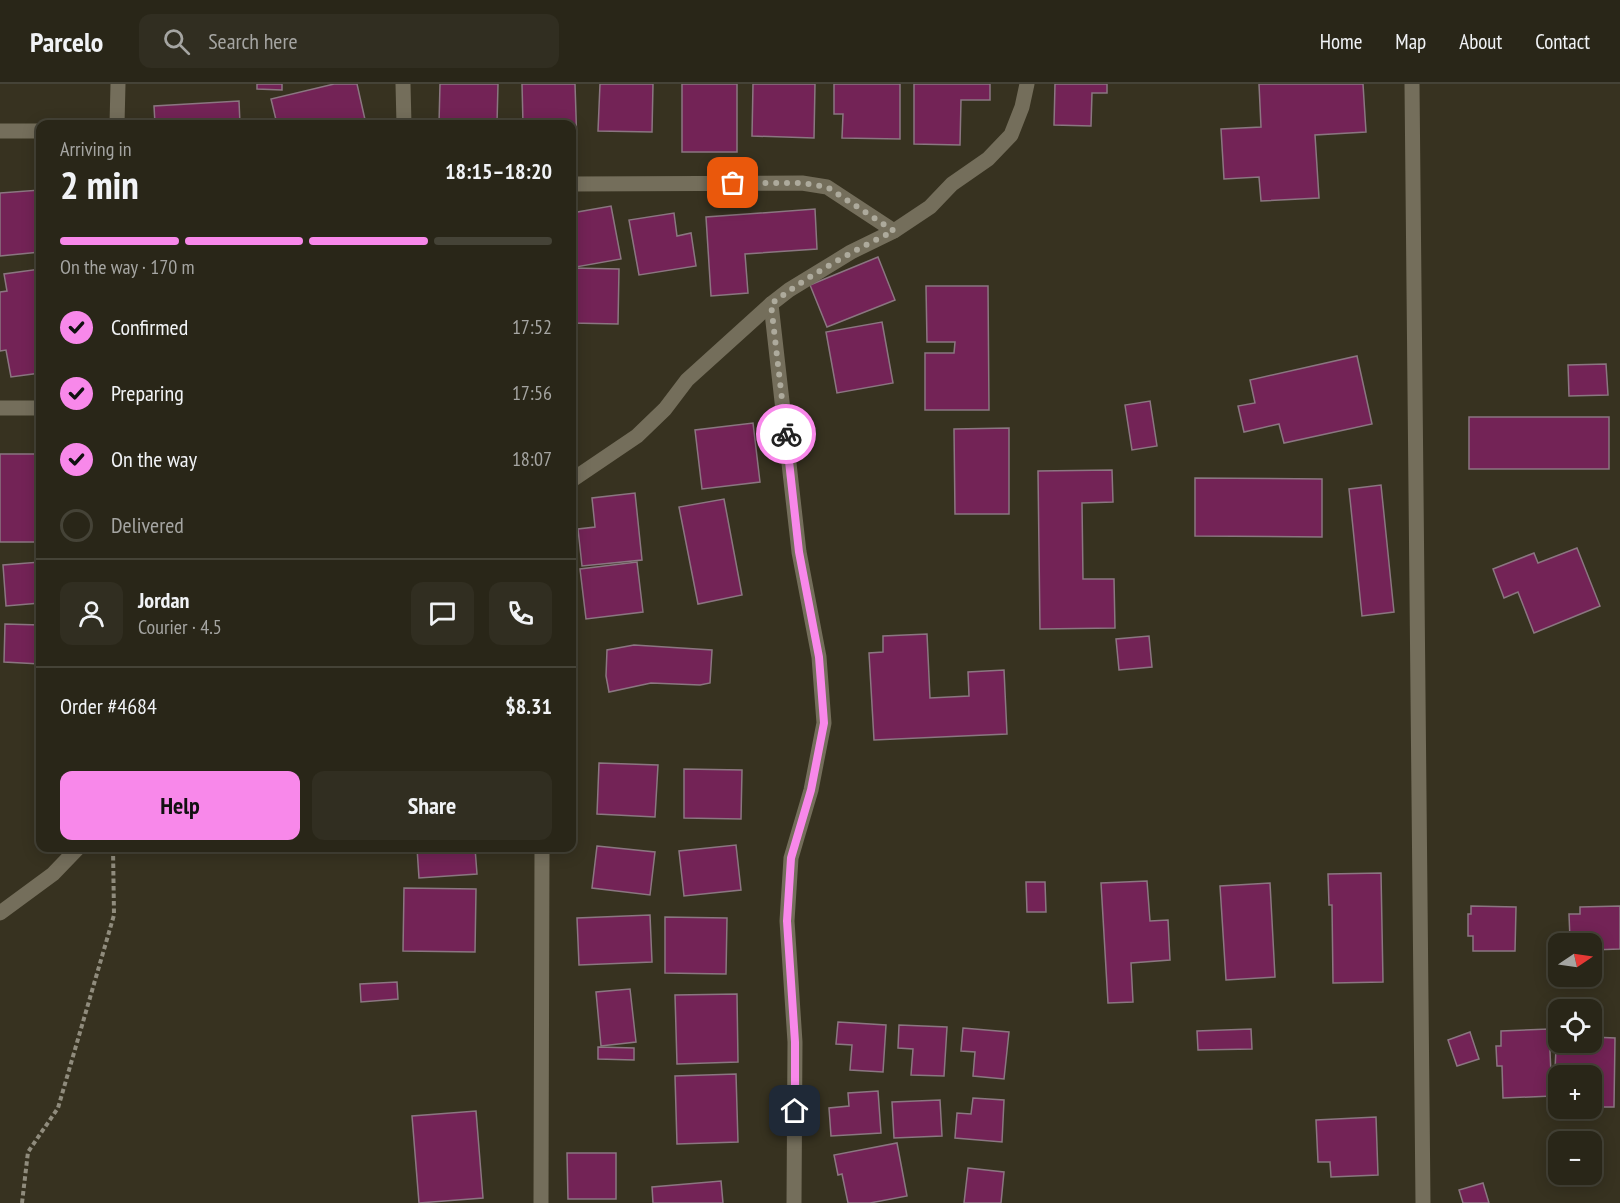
<!DOCTYPE html>
<html lang="en">
<head>
<meta charset="utf-8">
<style>
  body { margin:0; font-family:"PT Sans Narrow",sans-serif; background:#312e21; color:#f1f3f6; height:100vh; display:flex; flex-direction:column; font-size:22px; white-space:nowrap }
  * { box-sizing:border-box; margin:0 }
  p { font-size:20px; color:#a5a5a2 }
  .icon { flex:none; width:33px; height:33px; fill:none; stroke:currentColor; stroke-width:2; stroke-linecap:round; stroke-linejoin:round }
  .map { position:relative; flex:1; overflow:hidden }
  .sheet { position:absolute; left:36px; top:36px; width:540px; height:732px; display:flex; flex-direction:column; background:#292618; border-radius:12px; box-shadow:0 3px 15px #0003,0 0 0 2px #454337 }
  .sheet>* { flex:none }
  .needle { width:39px; rotate:77deg }
  .tools { position:absolute; left:1548px; top:849px; display:grid; gap:12px }
  .tools a { display:grid; place-items:center; width:54px; height:54px; border-radius:12px; background:#292618; box-shadow:0 3px 15px #0003,0 0 0 2px #454337; font-size:30px }
  .pin { position:absolute; display:grid; place-items:center; width:51px; height:51px; color:#fff; margin:-26px; border-radius:12px; box-shadow:0 3px 9px #0006 }
  .courier { position:absolute; display:grid; place-items:center; width:60px; height:60px; margin:-30px; border:4px solid #f888ea; border-radius:50%; background:#fff; color:#222; box-shadow:0 2px 8px #0007 }
  .head em { font-style:normal; font-weight:700 }
  .head div { display:flex; flex-direction:column-reverse }
  .head { display:flex; align-items:center; justify-content:space-between; height:102px; padding:0 24px }
  h1 { font-size:39px; font-weight:700; line-height:45px }
  .bar { display:grid; grid-template-columns:repeat(4,1fr); gap:9px 6px; align-content:center; height:72px; padding:0 24px }
  .bar i { height:8px; border-radius:4px; background:#454337 }
  .bar .current { background:#f888ea }
  .bar p { grid-column:span 4 }
  .line { display:flex; align-items:center; gap:15px; padding:0 24px; border-top:2px solid #454337 }
  .line div { flex:1 }
  .round { display:grid; place-items:center; flex:none; width:63px; height:63px; border-radius:12px; background:#312e21 }
  ol { padding:0 24px; list-style:none }
  li { display:flex; align-items:center; gap:18px; height:66px }
  li p { margin-inline-start:auto }
  li .icon { padding:6px; border-radius:50%; background:#f888ea; color:#111; stroke-width:4 }
  li:last-child { color:#a5a5a2 }
  li i { width:33px; height:33px; border:3px solid #454337; border-radius:50% }
  .button { display:flex; gap:12px; margin-top:auto; padding:12px 24px }
  .button a { flex:1; height:69px; border-radius:12px; background:#f888ea; color:#111; font-size:24px; font-weight:700; line-height:69px; text-align:center }
  .button a+a { background:#312e21; color:#f1f3f6 }
  header { display:flex; align-items:center; gap:36px; box-sizing:border-box; height:84px; padding:0 30px; background:#292618; border-bottom:2px solid #454337 }
  header strong { font-size:28px }
  nav { display:flex; gap:33px; margin-inline-start:auto; font-size:21px }
  .search { width:420px; height:54px; background:#312e21; display:flex; align-items:center; gap:15px; box-sizing:border-box; padding:0 21px; border-radius:12px; color:#a5a5a2; font-size:22px }
  .map>svg:first-child { display:block }
</style>
</head>
<body>
<header>
<strong>Parcelo</strong>
<div class="search"><svg class="icon" aria-label="search" viewBox="0 0 24 24"><circle cx="10" cy="10" r="6"/><path d="M15 15l6 6"/></svg>Search here</div>
<nav><a>Home</a><a>Map</a><a>About</a><a>Contact</a></nav>
</header>
<div class="map">
<svg width="1620" height="1119" viewBox="0 0 1620 1119">
  <rect width="100%" height="100%" fill="#373220"/>
  <!-- building -->
  <g fill="#732356" stroke="#8b7681" stroke-width="1.5">
    <polygon points="257,0 282,0 282,6 257,5"/>
    <polygon points="334,0 357,0 366,40 277,40 271,15"/>
    <polygon points="440,0 498,0 497,40 439,40"/>
    <polygon points="522,0 575,0 577,62 572,62 572,40 523,40"/>
    <polygon points="600,0 653,0 652,48 598,47"/>
    <rect x="682" y="0" width="55" height="68"/>
    <polygon points="753,0 815,0 814,54 752,52"/>
    <polygon points="834,0 900,0 900,55 842,54 843,30 834,30"/>
    <polygon points="914,0 990,0 990,16 961,16 960,61 914,60"/>
    <polygon points="1055,0 1107,0 1107,9 1092,9 1091,42 1054,41"/>
    <polygon points="1259,0 1363,0 1366,48 1315,51 1319,114 1261,117 1259,93 1224,95 1221,45 1261,43"/>
    <polygon points="239,17 240,40 155,40 154,22"/>
    <polygon points="40,106 40,168 0,172 0,109"/>
    <polygon points="611,122 621,175 576,183 572,158 572,129"/>
    <polygon points="815,125 817,165 745,170 748,209 711,212 706,133"/>
    <polygon points="674,129 677,152 691,149 696,182 639,191 629,136"/>
    <polygon points="878,173 895,216 827,243 810,201"/>
    <polygon points="572,184 619,185 618,240 572,239"/>
    <polygon points="40,185 40,289 11,293 6,266 0,267 0,208 7,207 4,190"/>
    <polygon points="926,202 988,202 989,326 925,326 925,269 954,269 955,258 927,258"/>
    <polygon points="882,238 893,299 837,309 826,248"/>
    <polygon points="1357,272 1372,340 1284,359 1279,340 1244,348 1238,322 1255,319 1250,296"/>
    <polygon points="1606,280 1608,311 1569,312 1568,281"/>
    <polygon points="1150,317 1157,362 1132,366 1125,321"/>
    <rect x="1469" y="333" width="140" height="52"/>
    <polygon points="753,339 760,398 702,405 695,346"/>
    <polygon points="1009,344 1009,430 955,430 954,345"/>
    <rect x="0" y="370" width="40" height="88"/>
    <polygon points="1112,386 1113,418 1082,419 1083,495 1114,495 1115,544 1040,545 1038,387"/>
    <polygon points="1195,394 1322,395 1322,453 1195,452"/>
    <polygon points="1381,401 1394,528 1362,532 1349,405"/>
    <polygon points="635,409 642,476 582,482 578,445 595,443 592,414"/>
    <polygon points="724,415 742,511 698,520 679,423"/>
    <polygon points="1577,464 1600,522 1534,549 1518,508 1504,514 1493,485 1534,469 1538,479"/>
    <polygon points="40,478 40,519 6,522 3,481"/>
    <polygon points="637,478 643,528 586,535 580,485"/>
    <polygon points="5,540 40,541 40,580 4,578"/>
    <polygon points="927,550 930,614 969,612 968,588 1004,586 1007,650 874,656 869,569 883,568 883,552"/>
    <polygon points="1149,552 1152,583 1119,586 1116,555"/>
    <polygon points="634,561 712,566 710,599 700,601 651,599 609,608 606,592 607,566"/>
    <polygon points="599,679 658,681 655,733 597,730"/>
    <polygon points="684,685 742,686 741,735 684,734"/>
    <polygon points="736,761 741,806 684,812 679,767"/>
    <polygon points="597,762 655,768 650,811 592,804"/>
    <polygon points="417,764 475,764 477,790 419,794"/>
    <polygon points="1381,789 1383,898 1333,899 1332,821 1329,821 1328,790"/>
    <polygon points="1147,797 1150,837 1168,836 1170,876 1131,879 1133,918 1108,919 1101,799"/>
    <polygon points="1026,798 1045,798 1046,828 1027,828"/>
    <polygon points="1270,799 1275,893 1226,896 1220,802"/>
    <polygon points="404,804 476,805 475,868 403,867"/>
    <polygon points="1471,822 1516,823 1515,867 1473,867 1473,852 1468,852 1468,830 1471,830"/>
    <polygon points="1620,822 1620,865 1592,866 1592,860 1579,860 1579,855 1570,855 1569,830 1580,830 1580,823"/>
    <polygon points="650,831 652,878 579,881 577,834"/>
    <polygon points="665,833 727,834 726,890 665,889"/>
    <polygon points="397,898 398,915 361,918 360,900"/>
    <polygon points="630,905 636,958 601,962 596,908"/>
    <polygon points="737,910 738,978 677,980 675,911"/>
    <polygon points="838,938 886,941 883,988 850,986 852,961 836,960"/>
    <polygon points="899,941 947,943 944,992 911,991 913,965 898,964"/>
    <polygon points="963,944 1009,948 1004,995 973,992 975,968 961,967"/>
    <polygon points="1251,945 1252,965 1198,966 1197,947"/>
    <polygon points="1549,945 1552,1012 1503,1014 1502,982 1497,982 1496,962 1501,962 1501,947"/>
    <polygon points="1470,948 1479,975 1457,982 1448,956"/>
    <polygon points="1592,953 1615,954 1614,1023 1592,1023 1592,992 1562,992 1562,986 1555,986 1556,964 1562,964 1562,958 1592,958"/>
    <polygon points="598,963 634,964 634,976 598,975"/>
    <polygon points="736,990 738,1058 677,1060 675,992"/>
    <polygon points="878,1007 881,1049 831,1052 829,1024 849,1022 848,1009"/>
    <polygon points="973,1014 1004,1016 1002,1058 955,1054 957,1029 971,1030"/>
    <polygon points="940,1016 942,1052 894,1054 892,1018"/>
    <polygon points="476,1027 483,1114 419,1119 412,1032"/>
    <polygon points="1376,1033 1378,1091 1331,1093 1330,1078 1318,1078 1316,1036"/>
    <polygon points="897,1059 907,1112 870,1119 848,1119 842,1090 838,1091 834,1071"/>
    <polygon points="567,1069 616,1069 616,1115 568,1115"/>
    <polygon points="968,1084 1004,1088 1001,1119 964,1119"/>
    <polygon points="721,1097 723,1119 653,1119 652,1103"/>
    <polygon points="1483,1099 1489,1119 1463,1119 1459,1106"/>
  </g>
  <g fill="none" stroke-linecap="round" stroke-linejoin="round">
    <!-- path -->
    <polyline stroke="#908c7d" stroke-width="4" stroke-dasharray="4.5 3" stroke-linecap="butt" points="22,1119 28,1068 58,1024 114,831 113,764"/>
    <!-- street -->
    <g stroke="#746e5b" stroke-width="15">
      <polyline points="403,0 404,40"/>
      <polyline points="1412,0 1423,1119"/>
      <polyline points="117,40 118,0"/>
      <polyline points="0,47 40,47"/>
      <polyline points="572,100 802,99 827,103 894,147"/>
      <polyline points="771,220 799,468 819,573 824,639 811,706 791,774 787,837 795,958 794,1119"/>
      <polyline points="0,324 40,324"/>
      <polyline points="572,396 637,352 665,325 687,296 771,220 789,206 851,168 894,147 930,123 952,100 988,75 1011,51 1022,23 1027,0"/>
      <polyline points="0,829 53,790 78,764"/>
      <polyline points="541,1119 542,764"/>
    </g>
  </g>
  <g fill="none" stroke-linecap="round" stroke-linejoin="round">
    <!-- done -->
    <path stroke="#adaa9c" stroke-width="6" stroke-dasharray="0 10.8" d="M733,99H802L827,103L894,147C851,168 809,191 771,220L786,350"/>
    <!-- route -->
    <polyline stroke="#f888ea" stroke-width="8" points="786,350 799,468 819,573 824,639 811,706 791,774 787,837 795,958 795,1027"/>
  </g>
</svg>
<div class="tools">
<a><svg class="needle" viewBox="-14 -14 28 28"><path d="M0-13l5 13h-10z" fill="#e53935"/><path d="M0 13l5-13h-10z" fill="#a5a5a2"/></svg></a>
<a><svg class="icon" aria-label="locate" viewBox="0 0 24 24"><circle cx="12" cy="12" r="6"/><path d="M12 2v4M12 18v4M2 12h4M18 12h4"/></svg></a>
<a>+</a>
<a>−</a>
</div>
<div class="pin" style="left:733px;top:99px;background:#ea580c"><svg class="icon" aria-label="bag" viewBox="0 0 24 24"><path d="M5 8h14l-1 12H6zM9 8a3 3 0 0 1 6 0"/></svg></div>
<div class="pin" style="left:795px;top:1027px;background:#1f2937"><svg class="icon" aria-label="home" viewBox="0 0 24 24"><path d="M3 11l9-7 9 7M6 9v11h12V9"/></svg></div>
<div class="courier" style="left:786px;top:350px"><svg class="icon" aria-label="bike" viewBox="0 0 24 24"><circle cx="6" cy="16" r="4"/><circle cx="18" cy="16" r="4"/><path d="M6 16l4-8h5l3 8M10 8l3 8H6M13 5h3"/></svg></div>
<section class="sheet">
<div class="head"><div><h1>2 min</h1><p>Arriving in</p></div><em>18:15–18:20</em></div>
<div class="bar"><i class="current"></i><i class="current"></i><i class="current"></i><i></i><p>On the way · 170 m</p></div>
<ol>
<li><svg class="icon" aria-label="check" viewBox="0 0 24 24"><path d="M5 12l5 5 9-10"/></svg>Confirmed<p>17:52</p></li>
<li><svg class="icon" aria-label="check" viewBox="0 0 24 24"><path d="M5 12l5 5 9-10"/></svg>Preparing<p>17:56</p></li>
<li><svg class="icon" aria-label="check" viewBox="0 0 24 24"><path d="M5 12l5 5 9-10"/></svg>On the way<p>18:07</p></li>
<li><i></i>Delivered</li>
</ol>
<div class="line" style="height:108px"><a class="round"><svg class="icon" aria-label="person" viewBox="0 0 24 24"><circle cx="12" cy="8" r="4"/><path d="M4 21q1-7 8-7t8 7"/></svg></a><div><b>Jordan</b><p>Courier · 4.5</p></div><a class="round"><svg class="icon" aria-label="chat" viewBox="0 0 24 24"><path d="M4 5h16v11H9l-5 4z"/></svg></a><a class="round"><svg class="icon" aria-label="phone" viewBox="0 0 24 24"><path d="M5 4h4l2 5-3 2q2 4 5 5l2-3 5 2v4C11 20 4 13 5 4z"/></svg></a></div>
<div class="line" style="height:78px"><div>Order #4684</div><b>$8.31</b></div>
<div class="button"><a>Help</a><a>Share</a></div>
</section>
</div>
</body>
</html>
